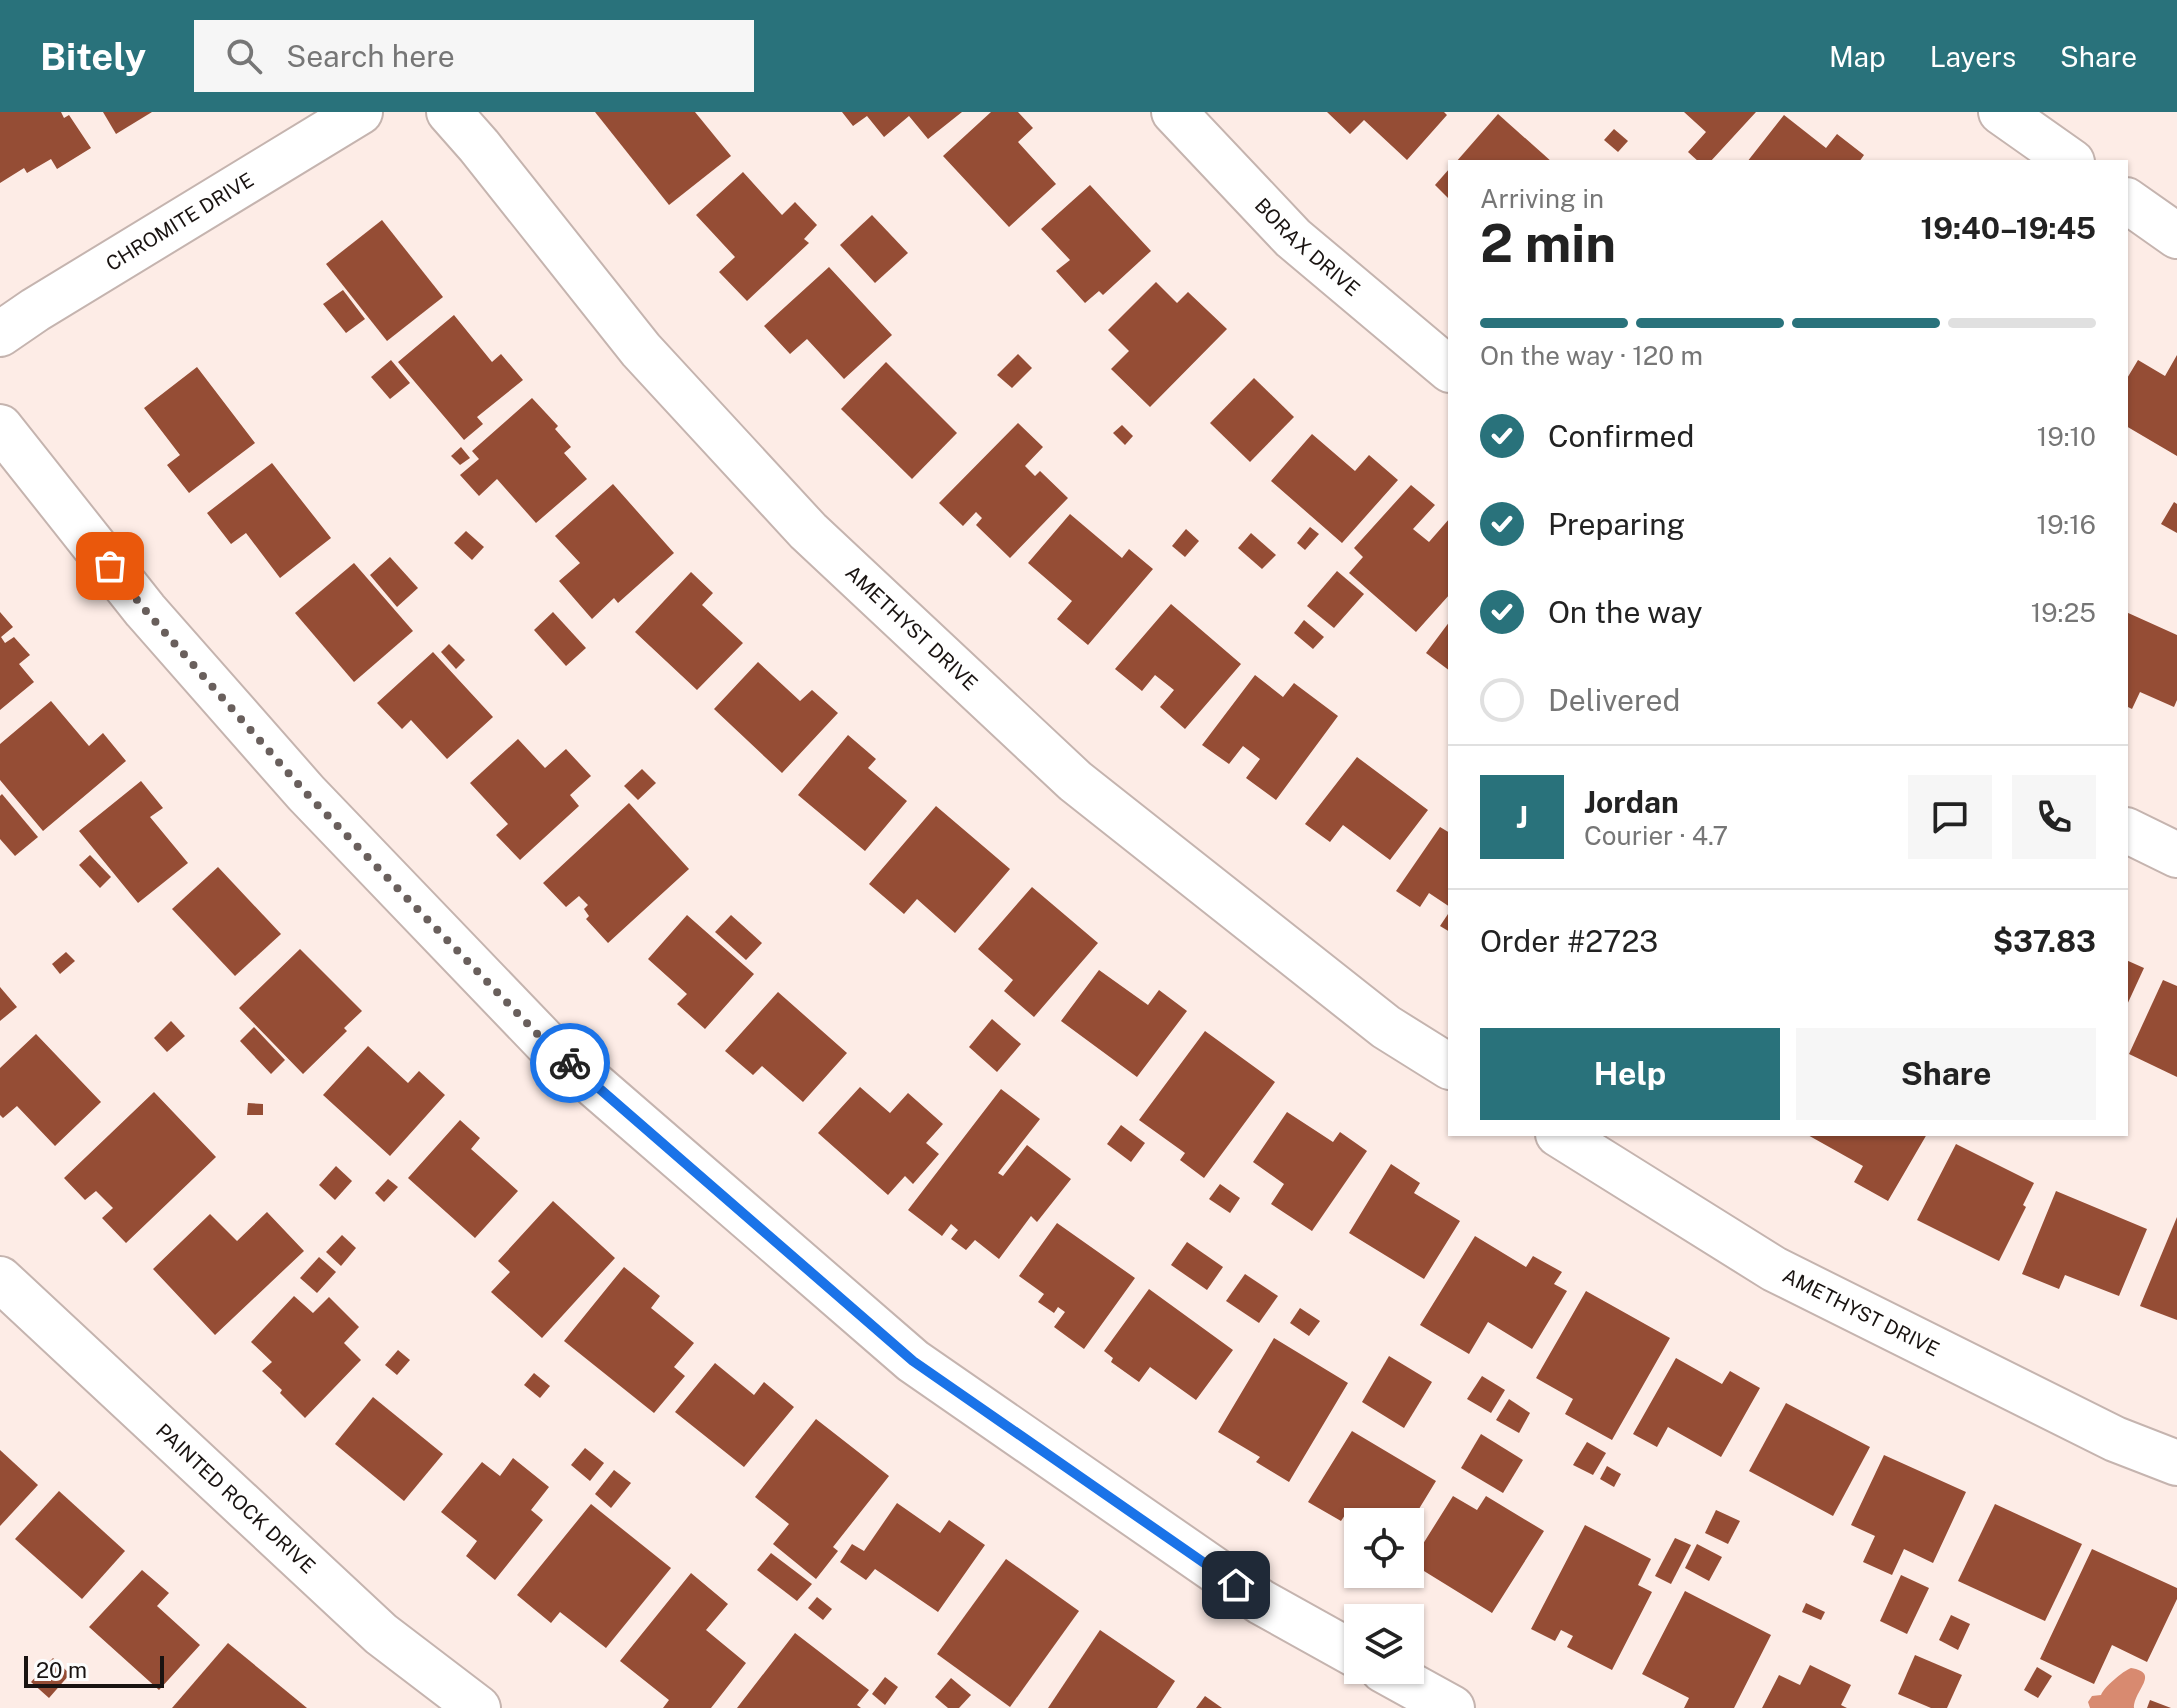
<!DOCTYPE html>
<html lang="en">
<head>
<meta charset="utf-8">
<style>
  body { margin:0; font-family:"Public Sans",sans-serif; background:#f6f6f6; color:#222; height:100vh; display:flex; flex-direction:column; font-size:30px; white-space:nowrap }
  * { box-sizing:border-box; margin:0 }
  p { font-size:26px; color:#767676 }
  .icon { flex:none; width:44px; height:44px; fill:none; stroke:currentColor; stroke-width:2; stroke-linecap:round; stroke-linejoin:round }
  .map { position:relative; flex:1; overflow:hidden }
  .panel { position:absolute; left:1448px; top:48px; width:680px; height:976px; display:flex; flex-direction:column; background:#fff; border-radius:0px; box-shadow:0 2px 6px #0004 }
  .panel>* { flex:none }
  .tools { position:absolute; left:1344px; top:1396px; display:grid; gap:16px }
  .tools a { display:grid; place-items:center; width:80px; height:80px; border-radius:0px; background:#fff; box-shadow:0 2px 6px #0004; font-size:40px }
  .scale { position:absolute; left:24px; bottom:20px; width:140px; box-sizing:border-box; padding-left:8px; border:4px solid #191311; border-top:0; font-size:22px; line-height:28px; white-space:nowrap; color:#191311; -webkit-text-stroke:6px #fdfdfd; paint-order:stroke }
  .pin { position:absolute; display:grid; place-items:center; width:68px; height:68px; color:#fff; margin:-34px; border-radius:16px; box-shadow:0 4px 12px #0006 }
  .courier { position:absolute; display:grid; place-items:center; width:80px; height:80px; margin:-40px; border:6px solid #1a73e8; border-radius:50%; background:#fff; color:#222; box-shadow:0 2px 10px #0007 }
  .summary em { font-style:normal; font-weight:700 }
  .summary div { display:flex; flex-direction:column-reverse }
  .summary { display:flex; align-items:center; justify-content:space-between; height:136px; padding:0 32px }
  h1 { font-size:52px; font-weight:700; line-height:60px }
  .bar { display:grid; grid-template-columns:repeat(4,1fr); gap:12px 8px; align-content:center; height:96px; padding:0 32px }
  .bar i { height:10px; border-radius:6px; background:#e0e0e0 }
  .bar .current { background:#29727b }
  .bar p { grid-column:span 4 }
  .line { display:flex; align-items:center; gap:20px; padding:0 32px; border-top:2px solid #e0e0e0 }
  .line div { flex:1 }
  .round { display:grid; place-items:center; flex:none; width:84px; height:84px; border-radius:0px; background:#f6f6f6 }
  ol { padding:0 32px; list-style:none }
  li { display:flex; align-items:center; gap:24px; height:88px }
  li p { margin-inline-start:auto }
  li .icon { padding:8px; border-radius:50%; background:#29727b; color:#fff; stroke-width:4 }
  li:last-child { color:#767676 }
  li i { width:44px; height:44px; border:4px solid #e0e0e0; border-radius:50% }
  .button { display:flex; gap:16px; margin-top:auto; padding:16px 32px }
  .button a { flex:1; height:92px; border-radius:0px; background:#29727b; color:#fff; font-size:32px; font-weight:700; line-height:92px; text-align:center }
  .button a+a { background:#f6f6f6; color:#222 }
  header { display:flex; align-items:center; gap:48px; box-sizing:border-box; height:112px; padding:0 40px; background:#29727b; color:#fff }
  header strong { font-size:38px }
  nav { display:flex; gap:44px; margin-inline-start:auto; font-size:28px }
  .search { width:560px; height:72px; background:#f6f6f6; display:flex; align-items:center; gap:20px; box-sizing:border-box; padding:0 28px; border-radius:0px; color:#767676; font-size:30px }
  .map>svg:first-child { display:block }
</style>
</head>
<body>
<header>
<strong>Bitely</strong>
<div class="search"><svg class="icon" aria-label="search" viewBox="0 0 24 24"><circle cx="10" cy="10" r="6"/><path d="M15 15l6 6"/></svg>Search here</div>
<nav><a>Map</a><a>Layers</a><a>Share</a></nav>
</header>
<div class="map">
<svg width="2177" height="1596" viewBox="0 0 2177 1596">
  <rect width="100%" height="100%" fill="#fdece6"/>
  <!-- water -->
  <path fill="#d88a70" d="M2131,1556C2161,1561 2134,1578 2134,1596H2090L2088,1590L2092,1584L2101,1583C2104,1575 2123,1559 2131,1556Z"/>
  <!-- building -->
  <g fill="#954d35">
    <polygon points="0,0 61,0 64,6 69,3 91,36 57,57 51,47 27,61 24,56 0,71"/>
    <polygon points="103,0 152,0 116,22"/>
    <polygon points="595,0 695,0 731,44 669,93"/>
    <polygon points="842,0 962,0 928,27 909,4 884,25 867,4 853,14"/>
    <polygon points="991,0 1018,0 1033,16 1018,30 1056,72 1009,115 943,44"/>
    <polygon points="1327,0 1444,0 1447,3 1407,48 1364,8 1350,22"/>
    <polygon points="1684,0 1756,0 1710,50 1699,50 1688,40 1706,20"/>
    <polygon points="1498,2 1552,50 1456,50"/>
    <polygon points="1784,3 1826,36 1837,22 1864,43 1859,50 1747,50"/>
    <polygon points="1614,17 1628,29 1618,40 1604,28"/>
    <polygon points="1450,56 1450,88 1435,73"/>
    <polygon points="743,60 782,103 795,90 817,113 804,127 809,131 747,189 719,160 735,145 696,103"/>
    <polygon points="1090,73 1151,139 1103,183 1099,179 1085,191 1056,159 1070,148 1041,117"/>
    <polygon points="872,103 908,141 875,171 840,133"/>
    <polygon points="382,108 443,185 387,229 326,152"/>
    <polygon points="829,155 892,223 844,267 807,227 790,242 764,214"/>
    <polygon points="1156,170 1177,191 1188,180 1227,217 1150,295 1111,257 1129,239 1108,218"/>
    <polygon points="343,178 365,207 346,221 323,192"/>
    <polygon points="454,203 492,250 501,242 523,268 477,305 483,312 464,328 398,250"/>
    <polygon points="1018,242 1032,256 1012,276 997,263"/>
    <polygon points="2177,243 2177,344 2126,314 2126,268 2138,248 2165,264"/>
    <polygon points="391,248 410,271 390,287 371,265"/>
    <polygon points="886,250 957,321 912,367 841,297"/>
    <polygon points="197,255 255,331 189,381 167,353 180,343 144,296"/>
    <polygon points="1254,266 1294,305 1250,350 1210,311"/>
    <polygon points="532,286 558,314 555,317 571,335 564,341 587,367 536,411 497,367 479,384 460,363 479,347 472,339"/>
    <polygon points="1018,311 1043,335 1025,354 1035,364 1040,359 1068,386 1010,446 976,413 982,406 976,400 963,414 939,391"/>
    <polygon points="1122,313 1133,324 1125,333 1113,321"/>
    <polygon points="1312,322 1355,359 1369,343 1398,368 1342,431 1271,369"/>
    <polygon points="461,335 470,346 460,353 451,344"/>
    <polygon points="272,351 331,426 280,466 246,421 231,432 207,401"/>
    <polygon points="613,372 674,441 618,491 614,486 592,507 559,469 580,451 555,424"/>
    <polygon points="1411,373 1435,393 1413,417 1429,430 1450,406 1450,482 1416,520 1349,461 1363,445 1354,436"/>
    <polygon points="2174,390 2177,392 2177,421 2161,412"/>
    <polygon points="1070,402 1122,446 1129,437 1153,457 1088,533 1057,507 1072,489 1028,451"/>
    <polygon points="1310,415 1319,422 1305,438 1297,431"/>
    <polygon points="1186,417 1199,429 1185,445 1172,434"/>
    <polygon points="466,419 484,435 472,448 454,431"/>
    <polygon points="1251,421 1276,443 1262,457 1238,436"/>
    <polygon points="390,445 418,476 397,495 370,463"/>
    <polygon points="354,451 413,519 354,570 295,501"/>
    <polygon points="1337,459 1364,482 1334,516 1307,494"/>
    <polygon points="691,460 713,481 702,493 743,531 697,578 635,520"/>
    <polygon points="1171,492 1241,552 1185,617 1160,595 1174,578 1155,563 1142,579 1115,557"/>
    <polygon points="0,500 13,515 1,525 5,531 14,525 30,543 19,552 34,570 0,598"/>
    <polygon points="553,500 586,536 566,554 534,518"/>
    <polygon points="2126,500 2177,523 2177,588 2174,595 2140,580 2132,597 2126,594"/>
    <polygon points="1304,508 1324,525 1313,537 1294,521"/>
    <polygon points="1450,509 1450,559 1426,541"/>
    <polygon points="449,532 465,548 456,557 441,540"/>
    <polygon points="433,540 493,605 447,647 411,608 402,617 377,591"/>
    <polygon points="758,550 800,589 812,578 838,601 782,661 714,597"/>
    <polygon points="1255,563 1283,585 1294,571 1338,604 1276,688 1246,666 1260,647 1243,634 1229,652 1202,633"/>
    <polygon points="51,589 89,634 103,621 126,649 43,719 0,668 0,632"/>
    <polygon points="848,623 876,647 868,656 907,689 865,739 798,683"/>
    <polygon points="518,627 545,656 566,637 591,664 570,683 579,694 520,748 496,723 508,712 470,671"/>
    <polygon points="1357,645 1428,698 1390,748 1343,713 1330,730 1305,712"/>
    <polygon points="642,657 656,671 638,688 624,674"/>
    <polygon points="141,669 163,696 150,705 188,751 138,791 79,719"/>
    <polygon points="2,682 38,725 15,744 0,727 0,684"/>
    <polygon points="629,691 689,757 608,831 586,807 589,804 584,797 588,793 579,784 566,795 543,771"/>
    <polygon points="936,694 1010,757 955,821 917,787 904,802 869,772"/>
    <polygon points="1440,715 1450,721 1450,795 1429,781 1420,795 1396,779"/>
    <polygon points="90,743 111,765 100,776 79,753"/>
    <polygon points="218,755 281,822 235,864 172,797"/>
    <polygon points="1032,775 1098,831 1034,905 1004,879 1013,868 978,837"/>
    <polygon points="1450,799 1450,820 1440,814"/>
    <polygon points="687,803 754,862 705,917 677,892 687,882 648,847"/>
    <polygon points="731,803 762,831 746,848 715,820"/>
    <polygon points="300,837 362,899 344,916 347,919 303,962 239,896"/>
    <polygon points="66,840 75,849 60,862 52,852"/>
    <polygon points="2126,848 2144,856 2126,895"/>
    <polygon points="1099,858 1148,893 1159,878 1187,899 1137,965 1061,909"/>
    <polygon points="2163,868 2177,874 2177,965 2129,942"/>
    <polygon points="0,875 17,895 0,909"/>
    <polygon points="778,880 847,941 803,990 762,954 753,963 725,939"/>
    <polygon points="992,907 1021,932 997,960 969,935"/>
    <polygon points="171,909 185,924 167,940 154,926"/>
    <polygon points="254,915 285,948 271,962 240,929"/>
    <polygon points="1205,919 1275,970 1204,1066 1180,1048 1185,1041 1139,1008"/>
    <polygon points="36,922 101,990 55,1034 17,994 3,1006 0,1003 0,956"/>
    <polygon points="368,934 408,971 419,959 445,983 390,1044 323,983"/>
    <polygon points="860,975 890,1001 908,981 943,1012 926,1031 939,1042 913,1072 905,1064 888,1083 818,1021"/>
    <polygon points="1001,977 1040,1007 998,1061 1003,1064 1027,1033 1071,1067 1037,1110 1031,1104 999,1147 975,1128 966,1138 951,1127 958,1118 951,1112 942,1124 908,1098"/>
    <polygon points="154,980 216,1045 126,1131 102,1106 113,1096 96,1079 85,1088 64,1066"/>
    <polygon points="248,991 263,992 263,1003 247,1003"/>
    <polygon points="1287,1000 1333,1030 1340,1020 1367,1039 1312,1119 1271,1092 1284,1072 1253,1050"/>
    <polygon points="460,1008 480,1026 471,1037 518,1079 475,1126 408,1066"/>
    <polygon points="1121,1013 1145,1031 1131,1050 1107,1032"/>
    <polygon points="1806,1022 1927,1022 1888,1089 1854,1070 1863,1054"/>
    <polygon points="1956,1032 2034,1071 2023,1093 2026,1095 1999,1149 1917,1108"/>
    <polygon points="1391,1052 1420,1071 1414,1081 1460,1109 1424,1167 1349,1121"/>
    <polygon points="336,1054 352,1069 335,1088 319,1073"/>
    <polygon points="388,1067 398,1075 384,1090 375,1081"/>
    <polygon points="1220,1072 1240,1086 1230,1101 1209,1087"/>
    <polygon points="2056,1079 2147,1117 2119,1184 2065,1163 2059,1177 2022,1162"/>
    <polygon points="553,1089 615,1146 542,1226 491,1180 510,1160 498,1149"/>
    <polygon points="267,1100 304,1139 215,1223 153,1157 210,1102 237,1129"/>
    <polygon points="2177,1105 2177,1208 2140,1194"/>
    <polygon points="1057,1111 1135,1166 1084,1237 1054,1215 1065,1200 1058,1195 1054,1201 1038,1190 1044,1182 1019,1164"/>
    <polygon points="342,1123 356,1136 341,1154 326,1140"/>
    <polygon points="1475,1124 1526,1155 1533,1144 1562,1160 1554,1172 1567,1179 1532,1237 1488,1210 1469,1242 1420,1213"/>
    <polygon points="1187,1130 1223,1155 1207,1178 1171,1153"/>
    <polygon points="319,1145 336,1160 317,1181 300,1166"/>
    <polygon points="624,1155 660,1184 651,1196 694,1231 674,1255 685,1264 654,1301 564,1229"/>
    <polygon points="1245,1162 1278,1184 1259,1211 1226,1189"/>
    <polygon points="1149,1177 1233,1238 1196,1288 1150,1255 1139,1270 1111,1250 1113,1246 1104,1239"/>
    <polygon points="1586,1179 1670,1226 1612,1328 1565,1302 1573,1287 1536,1266"/>
    <polygon points="294,1184 313,1201 329,1185 359,1215 344,1231 361,1248 305,1306 280,1281 282,1278 262,1259 272,1250 251,1230"/>
    <polygon points="1300,1196 1320,1209 1309,1224 1290,1211"/>
    <polygon points="1274,1226 1348,1271 1289,1370 1256,1350 1260,1345 1218,1320"/>
    <polygon points="398,1238 410,1248 397,1263 385,1253"/>
    <polygon points="1389,1244 1432,1270 1404,1316 1362,1290"/>
    <polygon points="1676,1246 1722,1272 1730,1259 1760,1276 1721,1345 1668,1315 1657,1335 1633,1322"/>
    <polygon points="715,1251 754,1283 764,1270 794,1295 744,1355 675,1300"/>
    <polygon points="534,1261 550,1274 540,1286 524,1273"/>
    <polygon points="1482,1264 1505,1278 1491,1301 1467,1287"/>
    <polygon points="373,1285 443,1342 404,1389 335,1332"/>
    <polygon points="1509,1287 1530,1301 1519,1321 1496,1308"/>
    <polygon points="1786,1291 1870,1335 1833,1404 1749,1359"/>
    <polygon points="816,1307 889,1364 833,1435 838,1439 816,1467 773,1432 789,1412 755,1385"/>
    <polygon points="1352,1319 1436,1369 1411,1410 1357,1410 1345,1403 1341,1409 1308,1390"/>
    <polygon points="1481,1322 1523,1348 1503,1381 1461,1356"/>
    <polygon points="1587,1330 1606,1341 1593,1363 1573,1353"/>
    <polygon points="585,1336 604,1351 590,1369 571,1353"/>
    <polygon points="0,1338 38,1373 0,1414"/>
    <polygon points="1884,1343 1966,1380 1933,1451 1904,1437 1892,1463 1863,1450 1875,1424 1851,1413"/>
    <polygon points="513,1346 549,1375 531,1398 543,1408 495,1468 466,1444 477,1429 441,1400 482,1350 500,1364"/>
    <polygon points="1607,1354 1621,1362 1614,1375 1600,1367"/>
    <polygon points="614,1358 631,1371 611,1396 595,1382"/>
    <polygon points="59,1379 125,1439 82,1487 15,1427"/>
    <polygon points="1453,1384 1477,1398 1486,1384 1544,1419 1492,1501 1411,1451"/>
    <polygon points="897,1391 940,1421 949,1408 985,1433 938,1500 875,1457 866,1468 840,1450 852,1432 864,1439"/>
    <polygon points="591,1392 671,1456 606,1536 560,1500 551,1511 517,1483"/>
    <polygon points="1995,1392 2082,1432 2045,1509 1958,1469"/>
    <polygon points="1716,1398 1740,1409 1728,1432 1705,1421"/>
    <polygon points="1585,1413 1651,1447 1638,1473 1652,1480 1612,1558 1567,1535 1573,1524 1561,1518 1555,1529 1531,1517"/>
    <polygon points="1675,1426 1691,1433 1671,1472 1655,1464"/>
    <polygon points="1697,1432 1722,1445 1709,1469 1685,1456"/>
    <polygon points="2092,1437 2177,1476 2177,1487 2147,1550 2112,1533 2094,1572 2040,1547"/>
    <polygon points="771,1441 812,1472 797,1489 757,1458"/>
    <polygon points="1006,1447 1079,1499 1010,1595 937,1542"/>
    <polygon points="142,1458 169,1481 157,1494 200,1533 159,1578 89,1515"/>
    <polygon points="691,1461 728,1492 706,1518 746,1551 711,1596 663,1596 669,1588 620,1549"/>
    <polygon points="1901,1463 1929,1476 1907,1522 1880,1509"/>
    <polygon points="1685,1479 1771,1523 1734,1596 1684,1596 1689,1586 1642,1562"/>
    <polygon points="817,1485 832,1497 823,1508 808,1496"/>
    <polygon points="1806,1491 1825,1500 1821,1508 1802,1500"/>
    <polygon points="1951,1503 1970,1512 1958,1538 1939,1528"/>
    <polygon points="1100,1518 1175,1569 1157,1596 1048,1596"/>
    <polygon points="795,1521 869,1578 857,1593 861,1596 737,1596"/>
    <polygon points="228,1531 307,1596 172,1596"/>
    <polygon points="1915,1543 1962,1563 1947,1596 1931,1596 1898,1582"/>
    <polygon points="53,1546 70,1562 49,1586 31,1570"/>
    <polygon points="1810,1553 1851,1573 1841,1593 1847,1596 1762,1596 1779,1563 1800,1573"/>
    <polygon points="2037,1555 2052,1564 2038,1586 2024,1578"/>
    <polygon points="885,1565 898,1575 885,1593 872,1582"/>
    <polygon points="951,1566 971,1583 959,1596 948,1596 935,1585"/>
    <polygon points="1205,1584 1222,1596 1196,1596"/>
    <polygon points="2150,1588 2171,1596 2147,1596"/>
  </g>
  <g fill="none" stroke-linecap="round" stroke-linejoin="round">
    <defs>
      <g id="minor">
        <path id="s1" d="M449,0L479,34L641,238L808,419L1075,669L1386,915L1450,955"/>
        <path id="s2" d="M1174,0L1293,126L1450,258"/>
        <polyline points="2001,0 2072,50"/>
        <polyline points="2126,88 2177,124"/>
        <path id="s3" d="M0,222L35,198L360,0"/>
        <polyline points="0,315 145,498 306,681 545,930 913,1249 1261,1490 1358,1544"/>
        <polyline points="2126,718 2177,743"/>
        <path id="s4" d="M1558,1022L1774,1157L2115,1327L2177,1351"/>
        <path id="s5" d="M0,1167L381,1522L478,1596"/>
        <polyline points="1383,1558 1452,1596"/>
      </g>
    </defs>
    <!-- minor casing -->
    <use href="#minor" stroke="#c5b4af" stroke-width="48"/>
    <!-- minor -->
    <use href="#minor" stroke="#fff" stroke-width="44"/>
  </g>
  <g fill="none" stroke-linecap="round" stroke-linejoin="round">
    <!-- done -->
    <polyline stroke="#695f5c" stroke-width="8" stroke-dasharray="0 14.4" points="110,454 145,498 306,681 545,930 570,951"/>
    <!-- route -->
    <polyline stroke="#1a73e8" stroke-width="10" points="570,951 913,1249 1236,1473"/>
  </g>
  <g text-anchor="middle" dominant-baseline="central" stroke-width="8" stroke-linejoin="round" paint-order="stroke">
    <!-- street labels -->
    <g font-size="20" fill="#191311" stroke="#fdfdfd">
      <text stroke="none"><textPath href="#s3" startOffset="212">CHROMITE DRIVE</textPath></text>
      <text stroke="none"><textPath href="#s2" startOffset="190">BORAX DRIVE</textPath></text>
      <text stroke="none"><textPath href="#s1" startOffset="694">AMETHYST DRIVE</textPath></text>
      <text stroke="none"><textPath href="#s4" startOffset="352">AMETHYST DRIVE</textPath></text>
      <text stroke="none"><textPath href="#s5" startOffset="322">PAINTED ROCK DRIVE</textPath></text>
    </g>
  </g>
</svg>
<div class="tools">
<a><svg class="icon" aria-label="locate" viewBox="0 0 24 24"><circle cx="12" cy="12" r="6"/><path d="M12 2v4M12 18v4M2 12h4M18 12h4"/></svg></a>
<a><svg class="icon" aria-label="layers" viewBox="0 0 24 24"><path d="M12 4l9 5-9 5-9-5zM3 14l9 5 9-5"/></svg></a>
</div>
<div class="scale">20 m</div>
<div class="pin" style="left:110px;top:454px;background:#ea580c"><svg class="icon" aria-label="bag" viewBox="0 0 24 24"><path d="M5 8h14l-1 12H6zM9 8a3 3 0 0 1 6 0"/></svg></div>
<div class="pin" style="left:1236px;top:1473px;background:#1f2937"><svg class="icon" aria-label="home" viewBox="0 0 24 24"><path d="M3 11l9-7 9 7M6 9v11h12V9"/></svg></div>
<div class="courier" style="left:570px;top:951px"><svg class="icon" aria-label="bike" viewBox="0 0 24 24"><circle cx="6" cy="16" r="4"/><circle cx="18" cy="16" r="4"/><path d="M6 16l4-8h5l3 8M10 8l3 8H6M13 5h3"/></svg></div>
<section class="panel">
<div class="summary"><div><h1>2 min</h1><p>Arriving in</p></div><em>19:40–19:45</em></div>
<div class="bar"><i class="current"></i><i class="current"></i><i class="current"></i><i></i><p>On the way · 120 m</p></div>
<ol>
<li><svg class="icon" aria-label="check" viewBox="0 0 24 24"><path d="M5 12l5 5 9-10"/></svg>Confirmed<p>19:10</p></li>
<li><svg class="icon" aria-label="check" viewBox="0 0 24 24"><path d="M5 12l5 5 9-10"/></svg>Preparing<p>19:16</p></li>
<li><svg class="icon" aria-label="check" viewBox="0 0 24 24"><path d="M5 12l5 5 9-10"/></svg>On the way<p>19:25</p></li>
<li><i></i>Delivered</li>
</ol>
<div class="line" style="height:144px"><b class="round" style="background:#29727b;color:#fff">J</b><div><b>Jordan</b><p>Courier · 4.7</p></div><a class="round"><svg class="icon" aria-label="chat" viewBox="0 0 24 24"><path d="M4 5h16v11H9l-5 4z"/></svg></a><a class="round"><svg class="icon" aria-label="phone" viewBox="0 0 24 24"><path d="M5 4h4l2 5-3 2q2 4 5 5l2-3 5 2v4C11 20 4 13 5 4z"/></svg></a></div>
<div class="line" style="height:104px"><div>Order #2723</div><b>$37.83</b></div>
<div class="button"><a>Help</a><a>Share</a></div>
</section>
</div>
</body>
</html>
